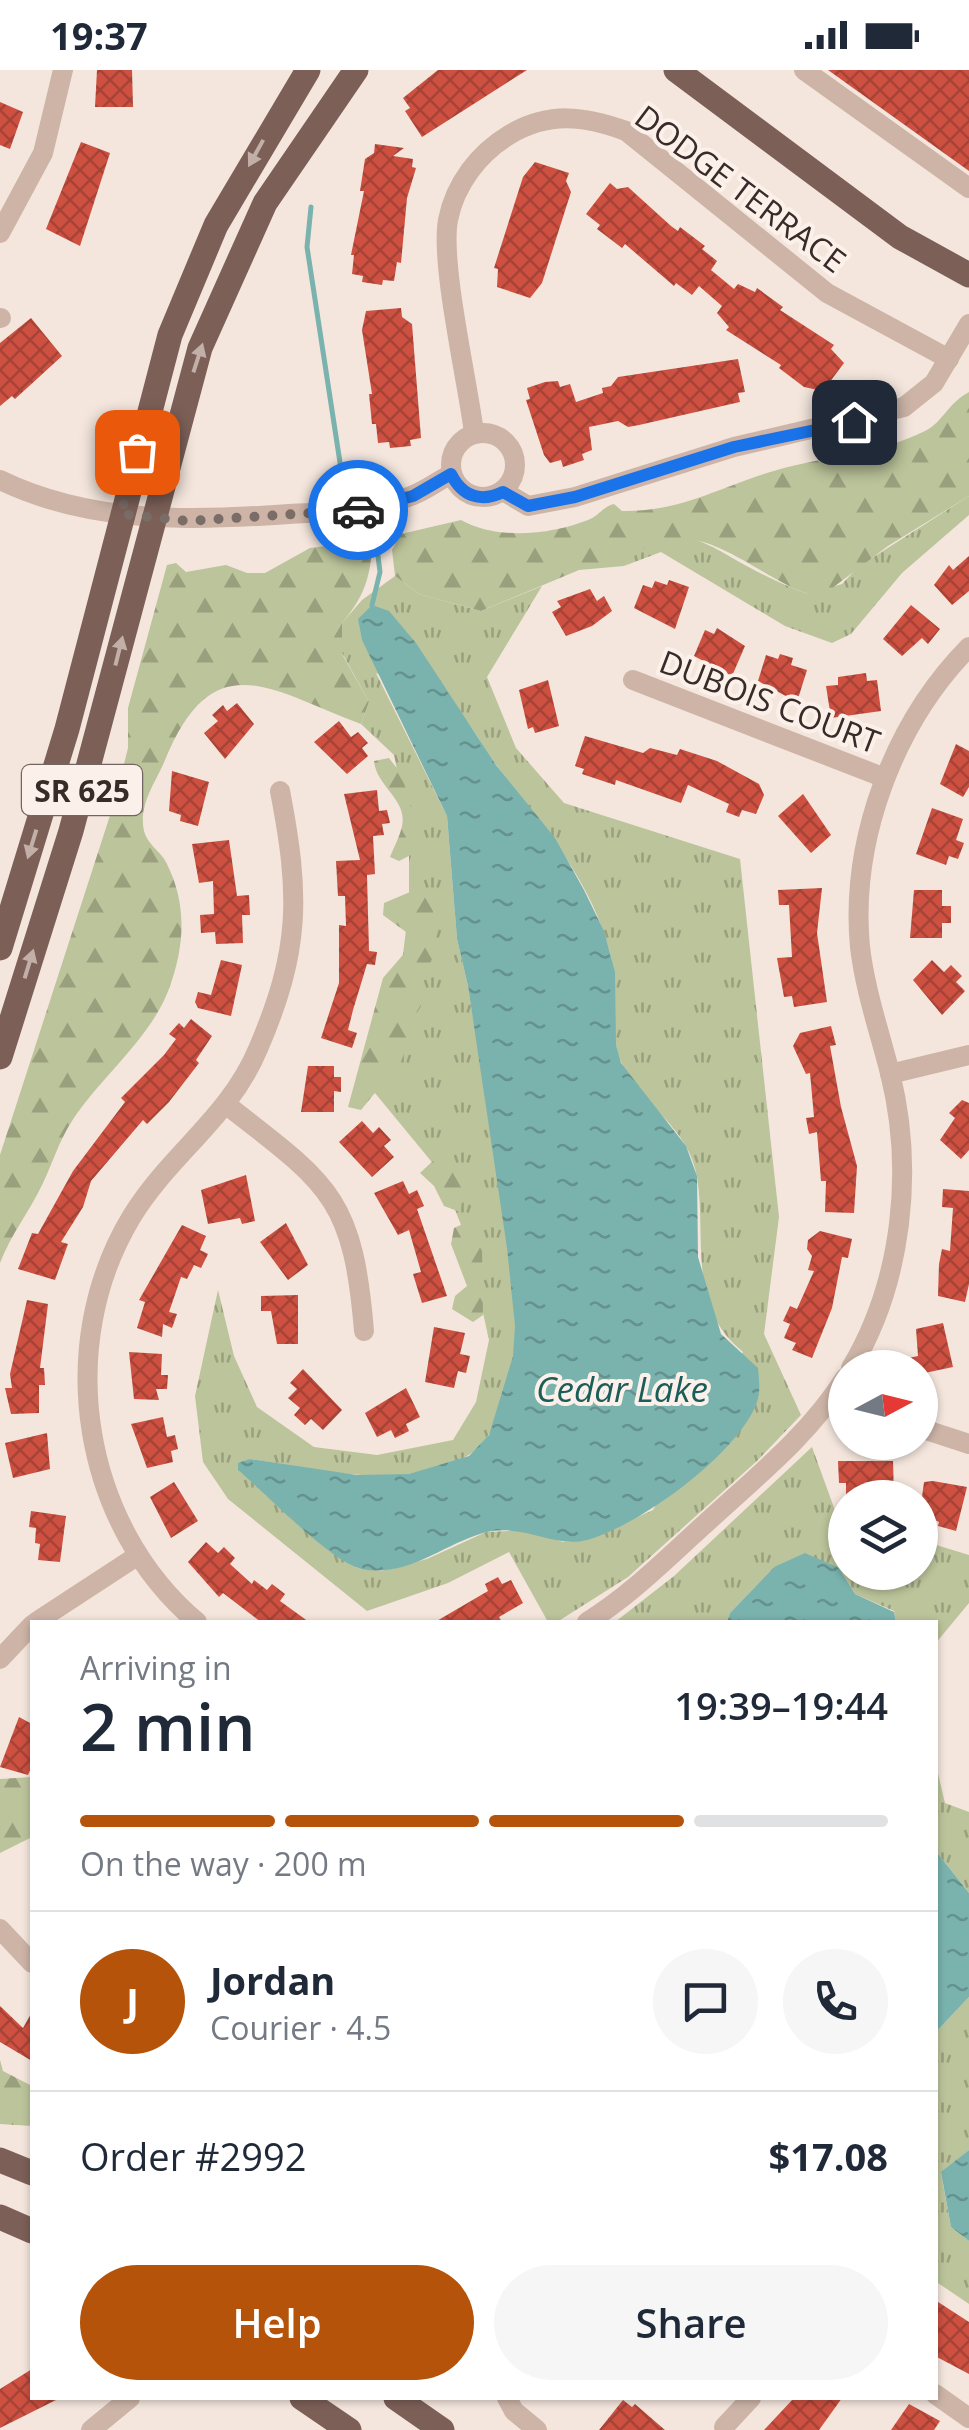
<!DOCTYPE html>
<html lang="en">
<head>
<meta charset="utf-8">
<style>
  body { margin:0; font-family:"Open Sans",sans-serif; background:#f6f6f7; color:#1f2937; height:100vh; display:flex; flex-direction:column; font-size:38px; white-space:nowrap }
  * { box-sizing:border-box; margin:0 }
  p { font-size:32px; color:#747a83 }
  .icon { flex:none; width:55px; height:55px; fill:none; stroke:currentColor; stroke-width:2; stroke-linecap:round; stroke-linejoin:round }
  .map { position:relative; flex:1; overflow:hidden }
  .panel { position:absolute; left:30px; top:1550px; width:908px; height:780px; display:flex; flex-direction:column; background:#fff; border-radius:0px; box-shadow:0 2px 8px #0004 }
  .panel>* { flex:none }
  .needle { width:65px; rotate:83deg }
  .tools { position:absolute; left:828px; top:1280px; display:grid; gap:20px }
  .tools a { display:grid; place-items:center; width:110px; height:110px; border-radius:50%; background:#fff; box-shadow:0 2px 8px #0004; font-size:50px }
  .pin { position:absolute; display:grid; place-items:center; width:85px; height:85px; color:#fff; margin:-42px; border-radius:20px; box-shadow:0 5px 15px #0006 }
  .courier { position:absolute; display:grid; place-items:center; width:100px; height:100px; margin:-50px; border:8px solid #1a73e8; border-radius:50%; background:#fff; color:#222; box-shadow:0 2px 12px #0007 }
  .overview em { font-style:normal; font-weight:600 }
  .overview div { display:flex; flex-direction:column-reverse }
  .overview { display:flex; align-items:center; justify-content:space-between; height:170px; padding:0 50px }
  h1 { font-size:65px; font-weight:600; line-height:75px }
  .bar { display:grid; grid-template-columns:repeat(4,1fr); gap:15px 10px; align-content:center; height:120px; padding:0 50px }
  .bar i { height:12px; border-radius:8px; background:#e0e1e3 }
  .bar .on { background:#b45309 }
  .bar p { grid-column:span 4 }
  .line { display:flex; align-items:center; gap:25px; padding:0 50px; border-top:2px solid #e0e1e3 }
  .line div { flex:1 }
  .round { display:grid; place-items:center; flex:none; width:105px; height:105px; border-radius:52px; background:#f6f6f7 }
  .button { display:flex; gap:20px; margin-top:auto; padding:20px 50px }
  .button a { flex:1; height:115px; border-radius:60px; background:#b45309; color:#fff; font-size:40px; font-weight:600; line-height:115px; text-align:center }
  .button a+a { background:#f6f6f7; color:#1f2937 }
  .status { display:flex; justify-content:space-between; align-items:center; height:70px; padding:0 50px; background:#fff; direction:ltr }
  .status svg { height:28px; fill:currentColor }
  .map>svg:first-child { display:block }
</style>
</head>
<body>
<div class="status"><b>19:37</b><svg viewBox="0 0 49 12"><path d="M0 12V9h3v3zM5 12V6h3v6zM10 12V3h3v9zM15 12V0h3v12zM26 1h20v11H26zM47 4h2v5h-2z"/></svg></div>
<div class="map">
<svg width="969" height="2360" viewBox="0 0 969 2360">
  <defs>
    <pattern id="grass-tufts" width="24" height="20" patternUnits="userSpaceOnUse" patternTransform="scale(2.5)"><rect width="24" height="20" fill="#bcc49b"/><path d="M3 7l-1-3M5 7V3M7 7l1-3M15 17l-1-3M17 17v-4M19 17l1-3" fill="none" stroke="#9a9f7e"/></pattern>
    <pattern id="forest-firs" width="22" height="20" patternUnits="userSpaceOnUse" patternTransform="scale(2.5)"><rect width="22" height="20" fill="#bcc49b"/><path d="M5 1l3.5 6h-7zM16 11l3.5 6h-7z" fill="#9a9f7e"/></pattern>
    <pattern id="water-ripples" width="26" height="14" patternUnits="userSpaceOnUse" patternTransform="scale(2.5)"><rect width="26" height="14" fill="#7ab3ae"/><path d="M2 4q2-2 4 0t4 0M15 11q2-2 4 0t4 0" fill="none" stroke="#65928e"/></pattern>
    <pattern id="building-cross-hatch" width="8" height="8" patternUnits="userSpaceOnUse" patternTransform="scale(2.5)"><rect width="8" height="8" fill="#cd5041"/><path d="M0 0l8 8M0 8l8-8" fill="none" stroke="#a74336"/></pattern>
  </defs>
  <rect width="100%" height="100%" fill="#f4e6dd"/>
  <!-- grass -->
  <g fill="url(#grass-tufts)" fill-rule="evenodd">
    <path d="M969,426V445L902,503L851,564L832,573L785,556L661,482L624,496C662,454 685,461 729,486C754,501 781,514 808,524L842,514L858,497Z"/>
    <path d="M395,506L419,524L481,541L542,516L487,607L516,678L564,733L740,789L779,1147L764,1264L801,1345L757,1391L628,1507L557,1552H548L509,1482L448,1513L367,1541L228,1429L203,1392L195,1326L218,1220L234,1286L257,1337L314,1377L377,1385L453,1370L476,1332L489,1270L467,1170L440,1102L370,1017L398,924L409,836V761L394,685L361,654L369,632L342,583V553L362,530ZM376,603C399,613 440,623 458,641C473,656 484,679 497,696C542,754 591,810 610,883C619,918 606,961 622,994C642,1036 689,1057 697,1107C707,1168 686,1236 743,1282L653,1440L586,1470L563,1472L531,1460L486,1462L427,1489L381,1501L357,1498L312,1467L281,1436L250,1389C318,1399 402,1423 467,1386C504,1366 516,1294 515,1255C513,1148 484,1022 468,916L457,869L447,746Z"/>
    <polygon points="812,1377 837,1446 845,1449 845,1502 920,1502 920,1470 969,1485 969,1533 935,1574 935,1552 896,1552 894,1541 855,1524 839,1498 774,1497 730,1543 727,1552 615,1552 674,1506"/>
    <polygon points="935,1691 945,1733 969,1742 969,1823 935,1780"/>
    <polygon points="969,1927 969,2080 941,2103 951,2157 969,2171 969,2234 935,2211 935,1963"/>
  </g>
  <!-- forest -->
  <g fill="url(#forest-firs)">
    <path d="M969,322V426L888,476L827,522L808,524L793,518C734,489 680,435 624,496L579,500L481,541L419,524L395,506L392,480L401,464L461,450C496,470 550,465 588,450C599,446 602,437 614,434L622,441C682,442 721,416 777,400C825,386 879,384 925,361C943,352 948,333 969,322Z"/>
    <path d="M366,471L372,477C370,510 363,528 342,553V584L369,632L361,654C271,621 214,571 165,690C156,712 138,735 144,761C147,774 160,781 166,792C187,833 185,874 170,916C152,968 101,1006 72,1051C59,1071 53,1092 43,1113C30,1141 11,1164 0,1193V1085L115,730L128,678V638L167,495L176,493L186,502L226,495L247,503H265L310,478Z"/>
    <path d="M389,688L402,705L421,774L413,784L399,791L390,787C394,777 400,766 402,756C408,730 376,716 374,691Z"/>
    <polygon points="417,819 431,823 437,878 419,918 421,936 407,960 409,971 401,991 361,1040 348,1037 383,908 408,879 406,862 383,845 384,833"/>
    <path d="M437,1087C457,1101 467,1117 460,1142L444,1136L434,1116L420,1103Z"/>
    <polygon points="467,1152 482,1177 483,1245 473,1252 452,1239 455,1226 467,1216 451,1174 454,1158"/>
    <polygon points="32,1707 32,1767 0,1783 0,1709"/>
    <polygon points="0,1990 3,2001 32,2016 32,2056 0,2054"/>
  </g>
  <!-- water -->
  <g fill="url(#water-ripples)">
    <path d="M372,535L389,541L416,573L496,695L555,768L584,820L604,861L615,902L616,975L621,993L686,1076L697,1106L698,1187L721,1264L758,1298C759,1311 761,1322 756,1335C734,1387 640,1455 587,1470C555,1479 522,1452 483,1463C442,1475 407,1508 362,1499C330,1492 266,1423 238,1400V1393L250,1389L357,1405L409,1404L469,1386L489,1365L513,1286L515,1256L507,1178L468,916L457,869L447,746L362,570L358,549Z"/>
    <polygon points="805,1483 839,1498 855,1524 894,1542 896,1552 727,1552 730,1543 774,1497"/>
    <polygon points="935,1780 969,1823 969,1927 935,1963"/>
    <polygon points="969,2080 969,2171 951,2157 941,2102"/>
  </g>
  <g fill="none" stroke-linecap="round" stroke-linejoin="round">
    <!-- stream -->
    <g stroke="#7ab3ae" stroke-width="5">
      <polyline points="311,137 307,177 341,399"/>
      <polyline points="372,535 380,502 377,478"/>
    </g>
  </g>
  <!-- building -->
  <g fill="url(#building-cross-hatch)">
    <polygon points="97,0 132,0 133,37 95,37"/>
    <polygon points="438,0 527,0 422,67 405,41 410,38 403,28"/>
    <polygon points="828,0 969,0 969,101"/>
    <polygon points="0,32 23,42 10,79 0,75"/>
    <polygon points="81,72 110,83 80,176 46,159"/>
    <polygon points="375,74 404,78 393,86 413,89 412,97 416,98 407,128 401,193 397,192 394,211 383,210 382,215 362,212 363,206 352,204 354,185 351,185 364,121 360,121 365,89 374,83"/>
    <polygon points="535,92 569,103 566,111 571,122 542,213 530,228 497,217 498,199 494,198 523,107"/>
    <polygon points="610,113 617,119 628,117 671,156 678,161 680,157 705,176 702,179 717,191 711,200 734,219 738,214 755,222 757,218 783,237 780,240 834,275 831,279 844,293 823,321 804,317 779,298 781,295 726,260 729,257 717,243 722,236 699,216 692,225 676,213 674,216 625,174 622,178 597,159 600,155 586,144"/>
    <polygon points="401,238 402,247 412,254 421,368 410,370 411,376 390,378 389,372 378,373 376,354 372,354 369,324 372,324 362,260 366,241"/>
    <polygon points="31,248 62,286 15,329 12,326 0,336 0,273"/>
    <polygon points="738,289 745,322 738,323 740,332 639,355 628,357 618,351 589,357 592,380 582,384 584,390 563,397 561,390 550,393 544,385 526,330 530,329 527,318 545,312 558,311 560,317 570,314 576,332 603,323 602,318 611,316 618,307"/>
    <polygon points="969,486 969,521 952,535 934,515 949,495 953,500"/>
    <polygon points="669,510 689,517 675,559 634,538 643,515 652,518 655,511 667,515"/>
    <polygon points="590,519 597,531 604,526 612,541 592,556 566,566 552,542 561,537 557,531"/>
    <polygon points="911,535 940,559 928,574 922,568 902,586 883,569"/>
    <polygon points="717,558 745,576 732,606 694,586 705,560 714,564"/>
    <polygon points="780,584 793,588 791,595 807,600 797,632 758,611 766,585 778,589"/>
    <polygon points="866,603 867,611 877,610 881,641 831,648 826,616 838,615 838,607"/>
    <polygon points="548,610 559,656 535,663 533,657 528,659 519,620"/>
    <polygon points="237,633 254,654 225,689 204,663 218,651 212,645 223,635 227,641"/>
    <polygon points="339,651 351,667 358,662 368,673 362,678 368,686 347,704 314,672"/>
    <polygon points="585,666 643,683 650,678 677,685 680,679 717,691 759,714 764,725 756,744 742,740 739,747 726,742 729,734 688,715 681,733 616,710 615,715 582,704 584,699 575,696"/>
    <polygon points="956,674 969,681 969,717 963,727 940,714"/>
    <polygon points="172,701 209,712 198,756 180,751 181,745 169,741"/>
    <polygon points="377,720 379,741 387,740 390,753 382,754 384,765 373,766 375,804 367,805 369,881 377,882 375,895 367,894 353,940 348,960 357,963 352,978 321,968 339,913 339,855 346,856 345,826 338,826 336,791 360,790 344,724"/>
    <polygon points="803,724 831,765 811,783 778,746"/>
    <polygon points="932,738 963,749 956,770 964,773 958,789 949,786 946,795 916,784"/>
    <polygon points="229,770 237,826 249,825 250,845 242,845 243,873 216,874 215,862 201,863 200,845 214,844 213,811 199,813 192,774"/>
    <polygon points="822,818 817,863 827,932 794,937 792,926 784,927 777,888 792,887 789,835 779,835 778,820"/>
    <polygon points="914,820 942,820 942,836 951,836 951,853 942,853 942,868 910,868"/>
    <polygon points="221,890 242,895 231,946 198,938 195,932 198,922 211,925"/>
    <polygon points="932,890 944,902 951,895 962,906 956,912 965,921 942,945 913,910"/>
    <polygon points="191,949 212,966 196,990 199,993 169,1032 147,1054 143,1050 91,1111 83,1137 61,1172 68,1174 55,1210 18,1199 32,1163 38,1164 73,1101 125,1032 121,1028 164,985 176,969 169,964 179,953 184,958"/>
    <polygon points="831,956 836,975 830,976 841,1037 857,1096 854,1143 825,1142 826,1111 821,1111 817,1062 809,1064 806,1048 814,1047 810,1003 806,1004 793,976 800,963"/>
    <polygon points="308,996 334,996 334,1007 341,1007 341,1022 334,1021 334,1042 301,1042"/>
    <polygon points="962,1030 969,1033 969,1080 961,1089 940,1070 955,1048 949,1043"/>
    <polygon points="362,1051 373,1063 379,1057 391,1070 384,1076 394,1087 372,1107 339,1072"/>
    <polygon points="246,1105 255,1151 242,1154 240,1148 208,1154 201,1120"/>
    <polygon points="403,1111 409,1124 417,1120 424,1136 417,1139 447,1226 422,1233 413,1204 421,1202 409,1160 398,1165 374,1123"/>
    <polygon points="943,1119 969,1121 969,1214 965,1232 938,1226 939,1194 942,1179 950,1181 953,1138 942,1137"/>
    <polygon points="286,1153 308,1195 288,1210 260,1172"/>
    <polygon points="182,1155 206,1166 200,1180 208,1184 201,1198 194,1195 187,1209 181,1207 169,1242 177,1244 172,1258 163,1254 162,1267 137,1258 145,1232 139,1230"/>
    <polygon points="820,1161 852,1169 848,1188 842,1187 832,1238 812,1288 792,1280 796,1273 784,1268 790,1254 783,1251 790,1236 797,1239 814,1201 808,1200 812,1186 807,1179 808,1170"/>
    <polygon points="298,1225 298,1274 277,1274 271,1241 261,1241 261,1226"/>
    <polygon points="27,1230 48,1234 40,1298 44,1298 45,1315 39,1315 39,1343 11,1344 5,1318 12,1318 10,1304"/>
    <polygon points="943,1253 953,1297 920,1304 920,1298 892,1298 892,1292 918,1286 916,1259"/>
    <polygon points="434,1257 465,1263 460,1284 470,1286 466,1303 458,1301 454,1318 425,1312"/>
    <polygon points="129,1282 162,1284 161,1305 168,1305 167,1319 156,1319 159,1330 134,1329"/>
    <polygon points="303,1299 342,1340 323,1360 311,1349 305,1355 294,1345 300,1338 288,1328 297,1319 290,1313"/>
    <polygon points="406,1318 420,1347 406,1354 409,1361 395,1368 391,1360 377,1367 365,1343"/>
    <polygon points="163,1347 167,1367 175,1365 178,1379 171,1381 173,1392 147,1398 131,1354"/>
    <polygon points="47,1363 50,1399 13,1408 5,1373"/>
    <polygon points="838,1391 893,1391 894,1425 846,1425 846,1413 839,1413"/>
    <polygon points="933,1411 967,1417 956,1461 938,1456 939,1452 920,1442 924,1412"/>
    <polygon points="174,1412 198,1451 171,1468 150,1427"/>
    <polygon points="31,1441 66,1446 60,1492 38,1490 40,1474 35,1473 36,1458 29,1457"/>
    <polygon points="206,1472 218,1483 224,1477 235,1488 230,1494 252,1514 254,1510 267,1520 272,1514 285,1524 280,1531 309,1552 261,1552 223,1523 219,1527 188,1492"/>
    <polygon points="498,1507 502,1514 511,1510 523,1533 499,1547 502,1552 435,1552 488,1521 485,1514"/>
    <polygon points="19,1647 32,1654 32,1696 28,1705 0,1697"/>
    <polygon points="0,1936 23,1958 32,1942 32,1991 0,1972"/>
    <polygon points="935,2230 969,2252 969,2304 935,2286"/>
    <polygon points="32,2299 32,2328 60,2328 0,2358 0,2319"/>
    <polygon points="794,2328 842,2328 819,2360 764,2360"/>
    <polygon points="623,2330 632,2337 635,2334 665,2360 599,2360"/>
    <polygon points="909,2334 940,2351 934,2360 891,2360"/>
  </g>
  <g fill="none" stroke-linecap="round" stroke-linejoin="round">
    <!-- minor -->
    <g stroke="#cdb4a7" stroke-width="20">
      <polyline points="804,0 969,118"/>
      <polyline points="0,163 43,83 63,0"/>
      <polyline points="0,248 1,248"/>
      <circle cx="483" cy="395" r="32"/>
      <path d="M474,363C468,313 440,194 448,150C455,114 479,83 509,65C549,41 585,46 626,61L827,223L949,289"/>
      <path d="M0,410C91,454 191,451 289,444C330,442 372,441 411,426C425,421 438,411 451,404"/>
      <polyline points="503,421 528,436 575,427 734,377 904,337 934,313 969,254"/>
      <polyline points="633,610 885,708"/>
      <polyline points="890,1004 969,985"/>
      <path d="M228,1036C330,1115 353,1128 364,1261"/>
      <path d="M851,1298C903,1211 914,1099 890,1003C879,960 865,920 860,877C850,770 894,653 969,577"/>
      <polyline points="920,1358 969,1374"/>
      <polyline points="36,1552 137,1486"/>
      <path d="M197,1552C82,1455 53,1276 132,1146C170,1084 229,1048 258,979C301,879 300,825 280,721"/>
      <path d="M587,1552C630,1526 668,1487 706,1453C756,1407 809,1365 845,1308"/>
      <polyline points="0,1589 32,1555"/>
      <polyline points="0,1859 32,1893"/>
      <polyline points="935,2324 969,2348"/>
      <polyline points="507,2328 514,2341 537,2360"/>
      <polyline points="724,2357 751,2328"/>
      <polyline points="91,2360 130,2328"/>
    </g>
    <!-- major -->
    <g stroke="#7c6058" stroke-width="25">
      <polyline points="676,0 900,167 969,205"/>
      <polyline points="0,878 67,659 170,265 216,155 308,0"/>
      <polyline points="0,987 71,761 200,278 265,133 356,0"/>
      <polyline points="0,2090 32,2103"/>
      <polyline points="0,2147 32,2161"/>
      <polyline points="302,2328 349,2360"/>
      <polyline points="396,2328 442,2360"/>
    </g>
  </g>
  <!-- one-way arrows -->
  <defs><path id="oneway-solid" d="M-6-.8H1V-3.2L6.5 0L1 3.2V.8H-6Z" transform="scale(2.5)"/></defs>
  <g fill="#c2b0a8">
    <use href="#oneway-solid" transform="translate(256 83) rotate(119)"/>
    <use href="#oneway-solid" transform="translate(198 288) rotate(-72)"/>
    <use href="#oneway-solid" transform="translate(119 581) rotate(-76)"/>
    <use href="#oneway-solid" transform="translate(32 774) rotate(107)"/>
    <use href="#oneway-solid" transform="translate(29 894) rotate(-73)"/>
  </g>
  <g fill="none" stroke-linecap="round" stroke-linejoin="round">
    <!-- done -->
    <polyline stroke="#7a6c67" stroke-width="10" stroke-dasharray="0 18" points="137,382 121,444 188,451 358,440"/>
    <!-- route -->
    <path stroke="#1a73e8" stroke-width="12" d="M358,440L413,426L451,404C462,426 480,433 503,422L528,436L575,427L734,377L854,352"/>
  </g>
  <g text-anchor="middle" dominant-baseline="central" stroke-width="8" stroke-linejoin="round" paint-order="stroke">
    <!-- shield labels -->
    <rect fill="#fbf1ea" stroke="#736662" stroke-width="2.5" x="22" y="695" width="120" height="50" rx="8"/>
    <g font-size="30" font-weight="bold" fill="#392b28">
      <text x="82" y="720">SR 625</text>
    </g>
    <!-- street labels -->
    <g font-size="32" fill="#392b28" stroke="#fbf1ea">
      <text transform="translate(741 118) rotate(37)">DODGE TERRACE</text>
      <text transform="translate(770 631) rotate(21)">DUBOIS COURT</text>
    </g>
    <!-- water labels -->
    <g font-size="35" font-style="italic" fill="#1b5e59" stroke="#fbf1ea">
      <text x="622" y="1318">Cedar Lake</text>
    </g>
  </g>
</svg>
<div class="tools">
<a><svg class="needle" viewBox="-14 -14 28 28"><path d="M0-13l5 13h-10z" fill="#e53935"/><path d="M0 13l5-13h-10z" fill="#747a83"/></svg></a>
<a><svg class="icon" aria-label="layers" viewBox="0 0 24 24"><path d="M12 4l9 5-9 5-9-5zM3 14l9 5 9-5"/></svg></a>
</div>
<div class="pin" style="left:137px;top:382px;background:#ea580c"><svg class="icon" aria-label="bag" viewBox="0 0 24 24"><path d="M5 8h14l-1 12H6zM9 8a3 3 0 0 1 6 0"/></svg></div>
<div class="pin" style="left:854px;top:352px;background:#1f2937"><svg class="icon" aria-label="home" viewBox="0 0 24 24"><path d="M3 11l9-7 9 7M6 9v11h12V9"/></svg></div>
<div class="courier" style="left:358px;top:440px"><svg class="icon" aria-label="car" viewBox="0 0 24 24"><path d="M5 17H2v-5l4-1 3-4h7l3 4 3 1v5h-3M9 17h6M6 11h13"/><circle cx="7" cy="17" r="2"/><circle cx="17" cy="17" r="2"/></svg></div>
<section class="panel">
<div class="overview"><div><h1>2 min</h1><p>Arriving in</p></div><em>19:39–19:44</em></div>
<div class="bar"><i class="on"></i><i class="on"></i><i class="on"></i><i></i><p>On the way · 200 m</p></div>
<div class="line" style="height:180px"><b class="round" style="background:#b45309;color:#fff">J</b><div><b>Jordan</b><p>Courier · 4.5</p></div><a class="round"><svg class="icon" aria-label="chat" viewBox="0 0 24 24"><path d="M4 5h16v11H9l-5 4z"/></svg></a><a class="round"><svg class="icon" aria-label="phone" viewBox="0 0 24 24"><path d="M5 4h4l2 5-3 2q2 4 5 5l2-3 5 2v4C11 20 4 13 5 4z"/></svg></a></div>
<div class="line" style="height:130px"><div>Order #2992</div><b>$17.08</b></div>
<div class="button"><a>Help</a><a>Share</a></div>
</section>
</div>
</body>
</html>
